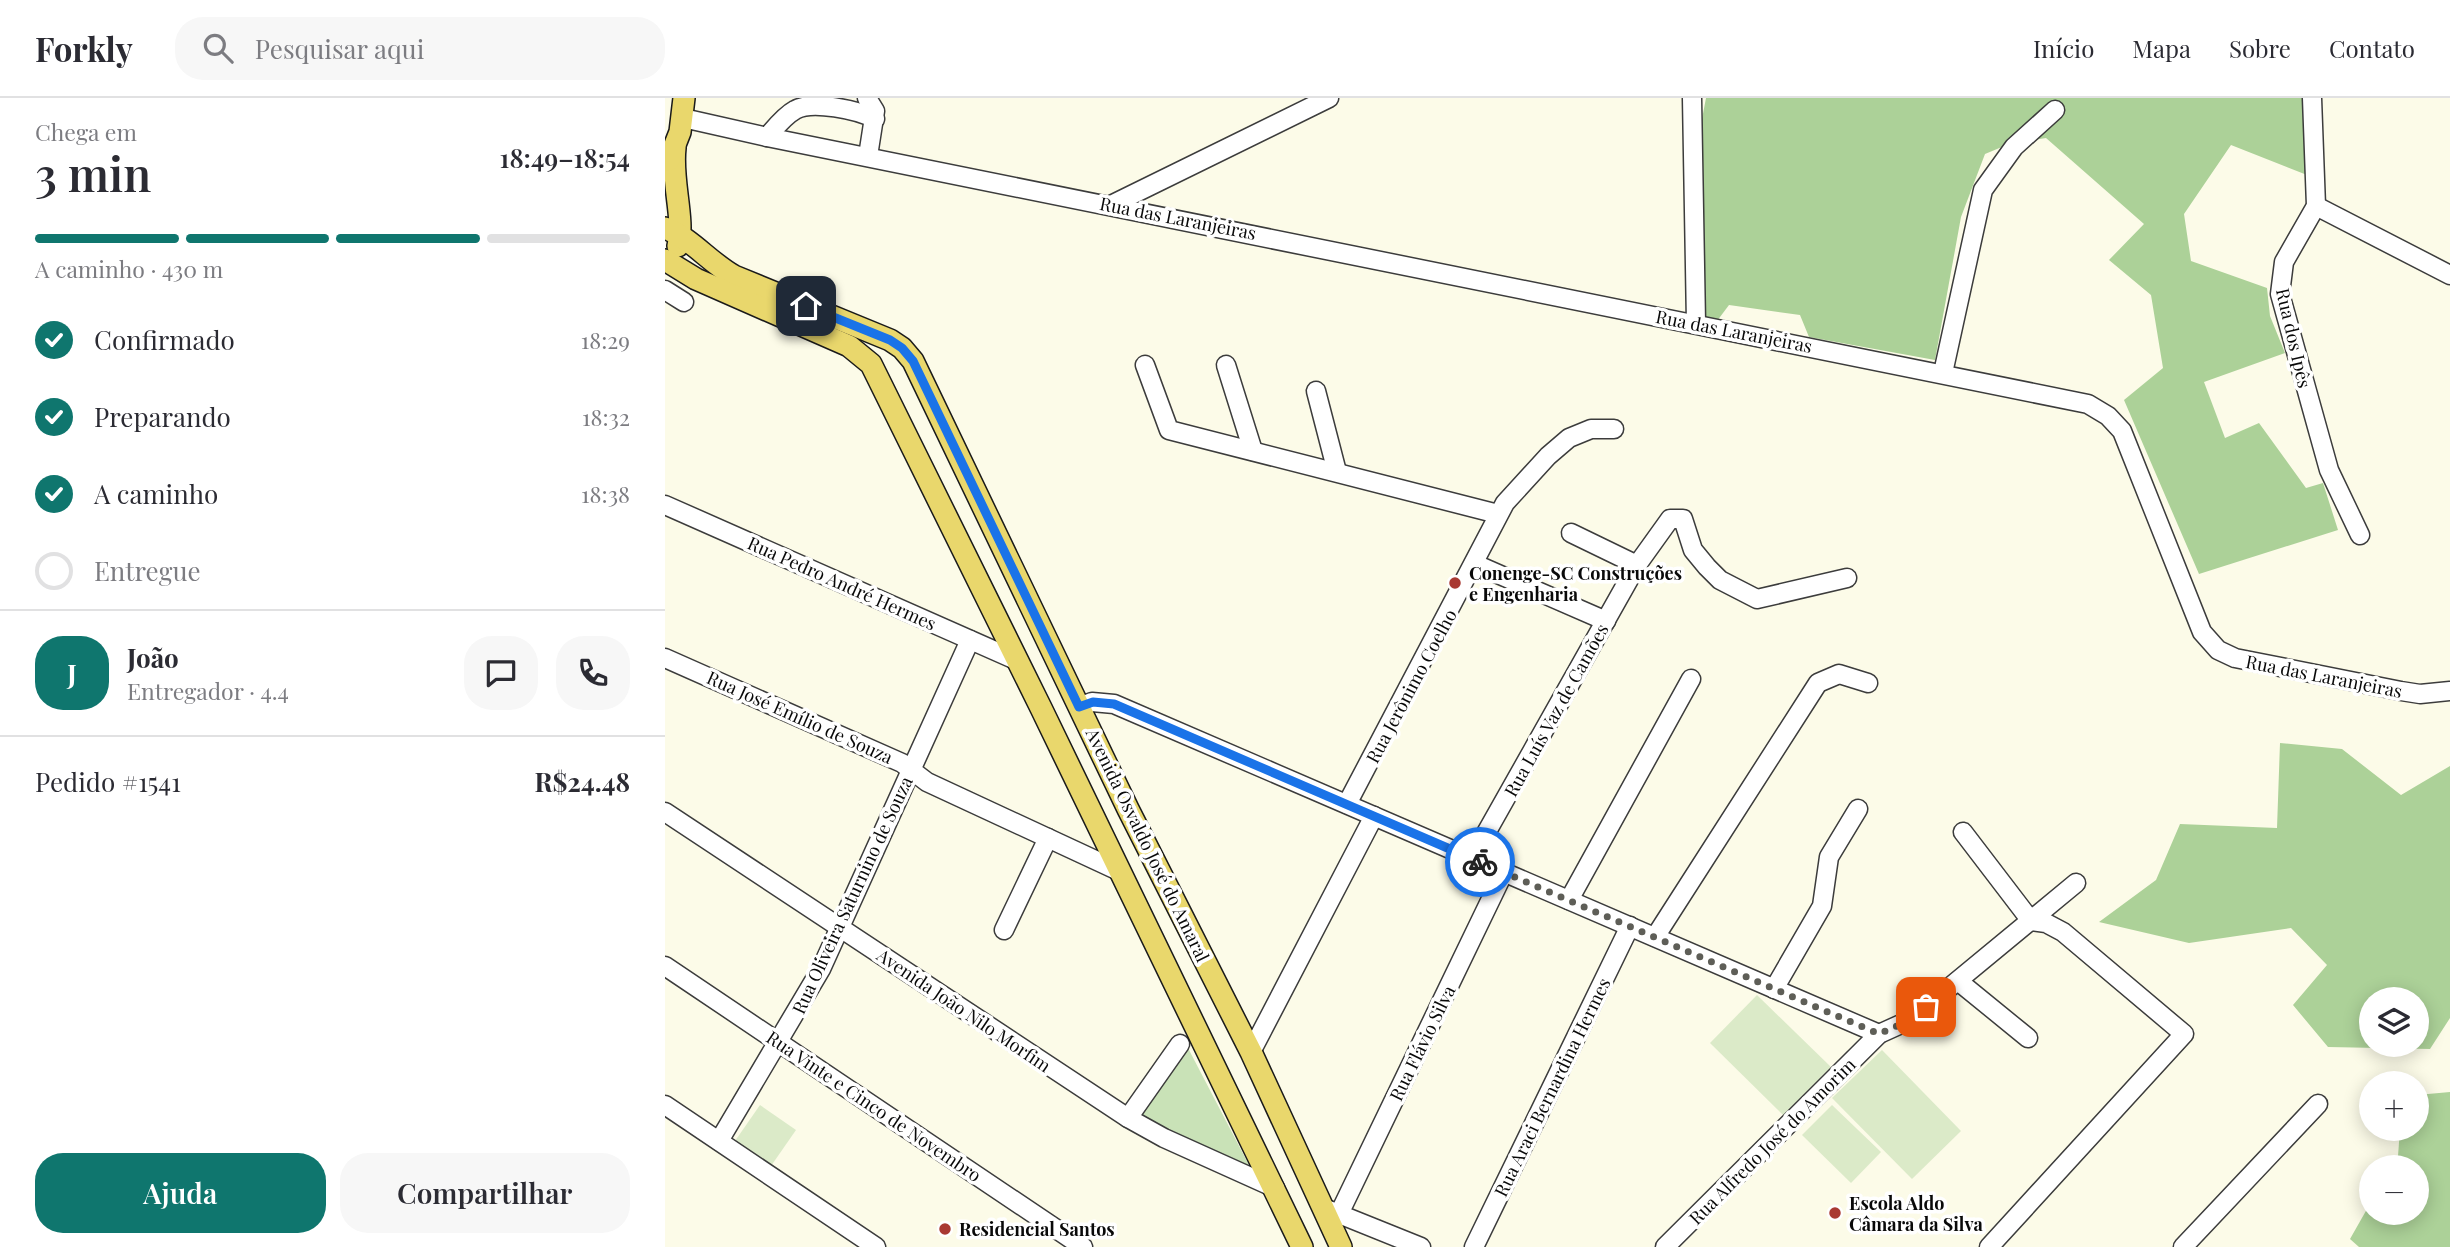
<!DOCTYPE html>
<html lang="pt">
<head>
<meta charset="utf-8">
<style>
  body { margin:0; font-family:"Playfair Display",serif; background:#f7f7f7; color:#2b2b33; height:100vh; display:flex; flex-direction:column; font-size:26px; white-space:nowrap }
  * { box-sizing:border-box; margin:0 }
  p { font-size:23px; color:#7c7c81 }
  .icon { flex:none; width:38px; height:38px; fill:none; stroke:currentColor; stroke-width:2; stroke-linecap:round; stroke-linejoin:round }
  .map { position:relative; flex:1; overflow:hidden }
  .drawer { display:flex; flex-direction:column; background:#fff; width:665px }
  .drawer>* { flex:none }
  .buttons { position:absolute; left:1694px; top:889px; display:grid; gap:14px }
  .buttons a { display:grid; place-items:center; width:70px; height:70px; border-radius:50%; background:#fff; box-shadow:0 4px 18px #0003; font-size:35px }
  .pin { position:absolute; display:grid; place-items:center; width:60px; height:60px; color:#fff; margin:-30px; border-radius:14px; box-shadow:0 4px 10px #0006 }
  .courier { position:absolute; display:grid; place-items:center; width:70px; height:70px; margin:-35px; border:5px solid #1a73e8; border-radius:50%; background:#fff; color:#222; box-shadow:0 2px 9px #0007 }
  .summary em { font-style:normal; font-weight:600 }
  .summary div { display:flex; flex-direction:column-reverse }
  .summary { display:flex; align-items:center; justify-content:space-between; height:119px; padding:0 35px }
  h1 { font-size:46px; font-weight:600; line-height:52px }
  .bar { display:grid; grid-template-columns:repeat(4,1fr); gap:10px 7px; align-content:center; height:84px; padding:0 35px }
  .bar i { height:9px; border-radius:5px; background:#e1e1e2 }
  .bar .on { background:#0f766e }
  .bar p { grid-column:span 4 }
  .line { display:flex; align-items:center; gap:18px; padding:0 35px; border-top:2px solid #e1e1e2 }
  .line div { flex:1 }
  .round { display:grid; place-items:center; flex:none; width:74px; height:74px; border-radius:28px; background:#f7f7f7 }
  ol { padding:0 35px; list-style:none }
  li { display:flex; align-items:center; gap:21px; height:77px }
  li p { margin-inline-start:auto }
  li .icon { padding:7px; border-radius:50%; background:#0f766e; color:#fff; stroke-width:4 }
  li:last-child { color:#7c7c81 }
  li i { width:38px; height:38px; border:4px solid #e1e1e2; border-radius:50% }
  .button { display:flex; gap:14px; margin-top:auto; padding:14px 35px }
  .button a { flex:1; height:80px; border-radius:28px; background:#0f766e; color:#fff; font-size:28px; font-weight:600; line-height:80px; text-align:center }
  .button a+a { background:#f7f7f7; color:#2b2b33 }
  header { display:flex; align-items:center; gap:42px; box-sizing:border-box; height:98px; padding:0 35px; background:#fff; border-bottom:2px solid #e1e1e2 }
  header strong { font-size:33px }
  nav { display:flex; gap:38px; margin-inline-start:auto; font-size:24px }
  .search { width:490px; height:63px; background:#f7f7f7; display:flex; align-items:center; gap:18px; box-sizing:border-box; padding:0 24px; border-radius:28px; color:#7c7c81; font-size:26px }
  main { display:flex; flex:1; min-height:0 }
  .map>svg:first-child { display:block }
</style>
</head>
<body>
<header>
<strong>Forkly</strong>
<div class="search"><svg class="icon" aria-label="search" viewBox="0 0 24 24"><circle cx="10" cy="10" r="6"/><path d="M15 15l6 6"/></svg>Pesquisar aqui</div>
<nav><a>Início</a><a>Mapa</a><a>Sobre</a><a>Contato</a></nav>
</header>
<main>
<section class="drawer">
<div class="summary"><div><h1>3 min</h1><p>Chega em</p></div><em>18:49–18:54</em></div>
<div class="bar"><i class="on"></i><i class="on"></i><i class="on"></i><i></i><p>A caminho · 430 m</p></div>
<ol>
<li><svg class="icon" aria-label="check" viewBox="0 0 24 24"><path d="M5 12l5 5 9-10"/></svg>Confirmado<p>18:29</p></li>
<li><svg class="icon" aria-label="check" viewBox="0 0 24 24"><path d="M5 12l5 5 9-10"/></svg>Preparando<p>18:32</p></li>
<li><svg class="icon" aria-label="check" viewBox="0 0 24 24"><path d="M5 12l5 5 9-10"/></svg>A caminho<p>18:38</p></li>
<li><i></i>Entregue</li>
</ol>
<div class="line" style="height:126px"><b class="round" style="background:#0f766e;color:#fff">J</b><div><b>João</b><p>Entregador · 4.4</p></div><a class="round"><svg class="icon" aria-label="chat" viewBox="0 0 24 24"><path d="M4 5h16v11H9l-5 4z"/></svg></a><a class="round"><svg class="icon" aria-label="phone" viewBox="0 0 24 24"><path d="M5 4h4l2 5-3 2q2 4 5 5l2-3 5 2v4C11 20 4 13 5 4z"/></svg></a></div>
<div class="line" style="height:91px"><div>Pedido #1541</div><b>R$24.48</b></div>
<div class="button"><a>Ajuda</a><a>Compartilhar</a></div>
</section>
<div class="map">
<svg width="1785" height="1149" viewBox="0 0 1785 1149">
  <rect width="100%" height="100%" fill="#fcfbe8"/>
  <!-- green -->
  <polygon fill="#c9e2b7" points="523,950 585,1069 473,1018"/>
  <!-- forest -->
  <g fill="#acd198" fill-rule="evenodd">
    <polygon points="1041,0 1638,0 1642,77 1566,47 1519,116 1526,163 1602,190 1605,218 1620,255 1539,284 1560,340 1594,325 1641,390 1658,385 1673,432 1534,476 1459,302 1498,270 1486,197 1444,162 1479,126 1381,40 1344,46 1320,56 1296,119 1270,262 1144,239 1135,217 1064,207 1052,223 1035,219 1037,21"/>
    <path d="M1615,645L1677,651L1736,697L1785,668V920L1765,951L1663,949L1628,907L1662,867L1626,830L1524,845L1434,824L1491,782L1515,726L1612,730ZM1752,901V947H1706V901Z"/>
    <polygon points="1785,994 1785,1149 1694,1149 1685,1141 1706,1104 1706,1115 1752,1115 1752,1069 1726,1069 1733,1058 1735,1031 1752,1031 1752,997"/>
  </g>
  <!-- pitch -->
  <g fill="#dbeac8">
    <polygon points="1092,897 1166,969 1118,1017 1045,945"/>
    <polygon points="1217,952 1296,1033 1247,1081 1167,1000"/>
    <polygon points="95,1007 131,1032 106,1068 70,1043"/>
    <polygon points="1167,1007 1216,1054 1186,1085 1137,1037"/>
  </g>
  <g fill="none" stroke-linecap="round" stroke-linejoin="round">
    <defs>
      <g id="minor">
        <polyline points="202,0 210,13 203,58"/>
        <polyline points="1027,0 1031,225"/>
        <polyline points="1647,0 1651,108 1619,164 1615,196 1664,372 1695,437"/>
        <path d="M18,20L102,39C110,30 119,18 130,12C147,2 193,12 210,21"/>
        <polyline points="102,39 1423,306 1443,318 1457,333 1537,534 1553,552 1570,560 1736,593 1755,596 1785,593"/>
        <polyline points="446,107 664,0"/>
        <polyline points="1651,108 1785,177"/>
        <polyline points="0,192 19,204"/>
        <polyline points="480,267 504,332 833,416"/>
        <polyline points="561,267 588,353"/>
        <polyline points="1278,275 1318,92 1349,49 1390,12"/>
        <polyline points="651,293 672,374"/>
        <polyline points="0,407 353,563"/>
        <polyline points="906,435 972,467"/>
        <polyline points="810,466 941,523"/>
        <polyline points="0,560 237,665 262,684 456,774"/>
        <polyline points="414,609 427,604 449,606 1214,936"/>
        <polyline points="682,706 840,405 883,358 904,340 926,331 949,331"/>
        <polyline points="0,714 463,1020 499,1040 610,1090"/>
        <polyline points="1298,734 1366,823 1381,825 1398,834 1519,936 1324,1149"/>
        <polyline points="807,760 972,467 1005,421 1018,421 1028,452 1042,469 1055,482 1092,501 1182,480"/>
        <polyline points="904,802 1026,581"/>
        <polyline points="339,832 383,740"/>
        <polyline points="990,839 1153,585 1174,576 1203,585"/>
        <polyline points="0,868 418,1149"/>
        <polyline points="1293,883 1363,940"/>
        <polyline points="1109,891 1157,808 1164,759 1193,711"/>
        <polyline points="586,954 709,718"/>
        <polyline points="0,1007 211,1149"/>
        <polyline points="463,1020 515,946"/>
        <polyline points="54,1043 156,871 305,542"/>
        <polyline points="664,1112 756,1149"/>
        <polyline points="674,1116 839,774"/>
        <polyline points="809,1149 965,828"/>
        <polyline points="1000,1149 1214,936 1245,922 1411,785"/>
        <polyline points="1518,1149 1653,1006"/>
      </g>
      <g id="major">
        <path d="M10,50C6,83 20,121 13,148"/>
        <polyline points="4,62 15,34 19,0"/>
        <path d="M0,130C26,140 44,164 69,178L225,242L237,250L248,263L463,711L586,954L676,1149"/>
        <polyline points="0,162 31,181 184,248 206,266 376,610 637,1149"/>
      </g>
    </defs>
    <!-- minor casing -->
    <use href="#minor" stroke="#3c3c3c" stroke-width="21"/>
    <!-- major casing -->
    <use href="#major" stroke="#1a1a1a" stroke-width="24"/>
    <!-- minor -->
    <use href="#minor" stroke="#fff" stroke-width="18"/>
    <!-- major -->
    <use href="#major" stroke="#e9d76c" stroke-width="21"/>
  </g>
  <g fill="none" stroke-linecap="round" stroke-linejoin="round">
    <!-- done -->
    <polyline stroke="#5e5e57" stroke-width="7" stroke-dasharray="0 12.6" points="815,764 1214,936 1245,922 1261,909"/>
    <!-- route -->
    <polyline stroke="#1a73e8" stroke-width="9" points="141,208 225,242 237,250 248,263 414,609 428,604 449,606 815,764"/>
  </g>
  <!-- markers -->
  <g fill="#a93932" stroke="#fff" stroke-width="2.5">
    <circle cx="790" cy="485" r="7"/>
    <circle cx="1170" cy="1115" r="7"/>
    <circle cx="280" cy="1131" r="7"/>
  </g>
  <g text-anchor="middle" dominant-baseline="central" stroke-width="7" stroke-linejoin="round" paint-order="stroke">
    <!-- street labels -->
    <g font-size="18" fill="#090909" stroke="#fff">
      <text transform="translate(513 120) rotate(11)">Rua das Laranjeiras</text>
      <text transform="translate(1069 233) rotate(11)">Rua das Laranjeiras</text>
      <text transform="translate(1629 240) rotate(77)">Rua dos Ipês</text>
      <text transform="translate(177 485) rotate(24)">Rua Pedro André Hermes</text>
      <text transform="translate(1659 578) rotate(11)">Rua das Laranjeiras</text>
      <text transform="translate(746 588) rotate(-62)">Rua Jerônimo Coelho</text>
      <text transform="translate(891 612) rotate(-61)">Rua Luís Vaz de Camões</text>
      <text transform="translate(135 619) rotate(24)">Rua José Emílio de Souza</text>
      <text transform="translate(483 747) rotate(64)">Avenida Osvaldo José do Amaral</text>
      <text transform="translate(187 797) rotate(-65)">Rua Oliveira Saturnino de Souza</text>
      <text transform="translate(299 912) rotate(34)">Avenida João Nilo Morfim</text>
      <text transform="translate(757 945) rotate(-64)">Rua Flávio Silva</text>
      <text transform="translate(887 989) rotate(-64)">Rua Araci Bernardina Hermes</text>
      <text transform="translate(209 1008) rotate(34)">Rua Vinte e Cinco de Novembro</text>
      <text transform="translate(1107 1043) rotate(-45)">Rua Alfredo José do Amorim</text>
    </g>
    <!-- poi labels -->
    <g font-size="18" font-weight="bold" fill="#090909" stroke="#fff" text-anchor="start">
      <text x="804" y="475">Conenge-SC Construções<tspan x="804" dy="21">e Engenharia</tspan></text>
      <text x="1184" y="1105">Escola Aldo<tspan x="1184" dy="21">Câmara da Silva</tspan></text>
      <text x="294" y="1131">Residencial Santos</text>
    </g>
  </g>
</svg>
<div class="buttons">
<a><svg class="icon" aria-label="layers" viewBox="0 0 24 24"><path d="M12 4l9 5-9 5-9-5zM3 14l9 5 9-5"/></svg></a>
<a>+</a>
<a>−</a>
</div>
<div class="pin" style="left:1261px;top:909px;background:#ea580c"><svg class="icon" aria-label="bag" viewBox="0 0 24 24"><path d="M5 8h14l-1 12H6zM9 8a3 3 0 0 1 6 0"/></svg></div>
<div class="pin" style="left:141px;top:208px;background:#1f2937"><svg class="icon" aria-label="home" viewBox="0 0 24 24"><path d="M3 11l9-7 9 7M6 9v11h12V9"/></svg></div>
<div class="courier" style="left:815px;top:764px"><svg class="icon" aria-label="bike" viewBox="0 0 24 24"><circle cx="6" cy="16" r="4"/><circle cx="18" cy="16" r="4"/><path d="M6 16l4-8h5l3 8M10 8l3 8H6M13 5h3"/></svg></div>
</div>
</main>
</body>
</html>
